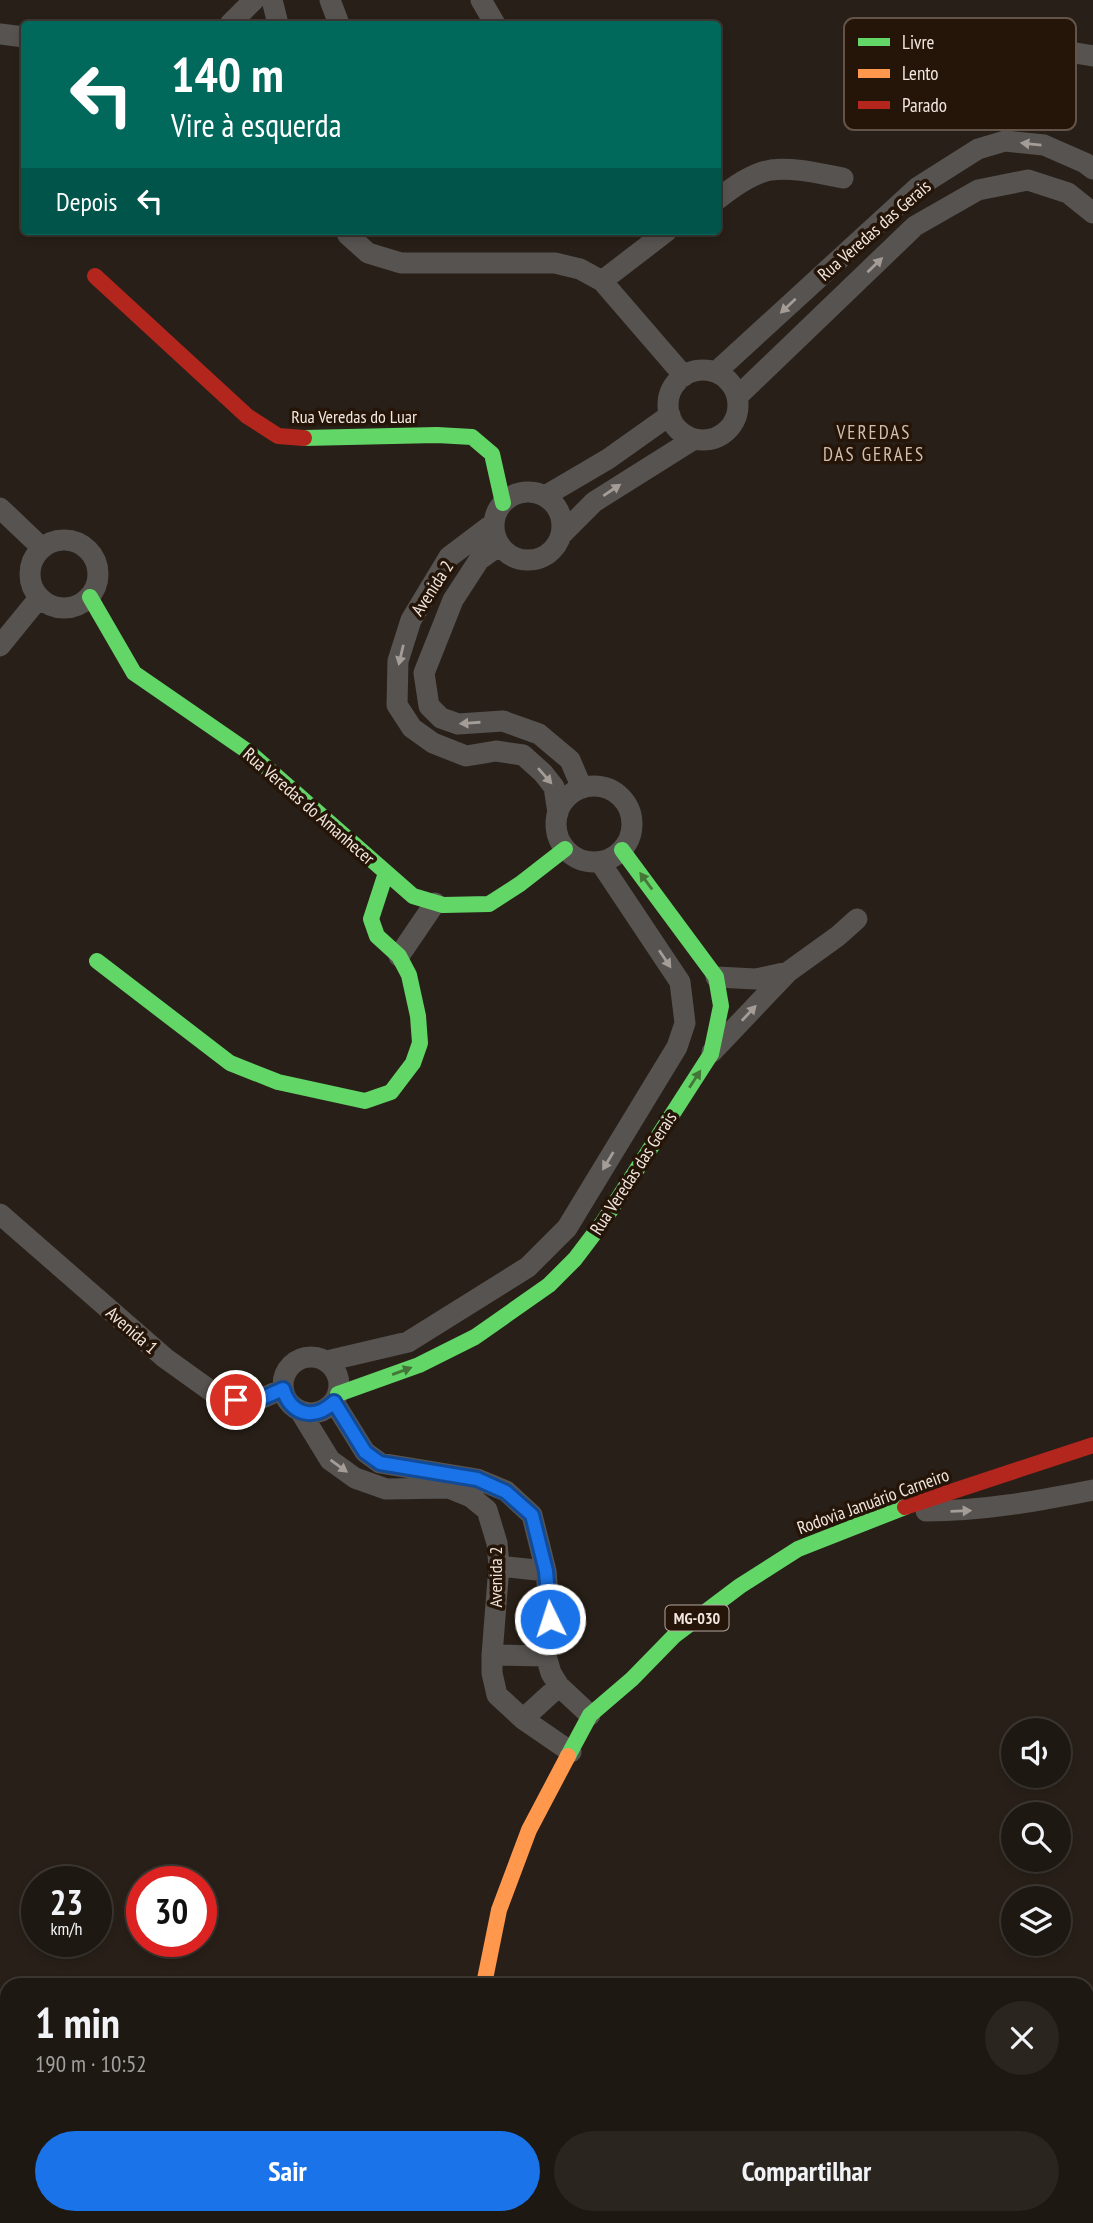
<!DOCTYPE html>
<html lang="pt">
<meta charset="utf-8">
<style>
body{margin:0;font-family:"PT Sans Narrow",sans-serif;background:#2b2520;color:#f1f3f6;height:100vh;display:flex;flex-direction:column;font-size:26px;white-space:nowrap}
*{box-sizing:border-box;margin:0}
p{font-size:23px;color:#a1a09f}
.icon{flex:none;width:38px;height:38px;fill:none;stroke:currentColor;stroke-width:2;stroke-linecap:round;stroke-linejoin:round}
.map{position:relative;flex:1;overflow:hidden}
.panel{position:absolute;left:0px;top:1978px;width:1094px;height:247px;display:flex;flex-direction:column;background:#1e1812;border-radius:21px 21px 0 0;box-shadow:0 4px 10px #0003,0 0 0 2px #3c3732}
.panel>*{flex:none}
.hud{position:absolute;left:21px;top:21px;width:700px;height:214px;border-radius:7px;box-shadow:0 4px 10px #0003,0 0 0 2px #3c3732;background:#00695c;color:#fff;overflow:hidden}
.controls{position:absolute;left:1001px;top:1718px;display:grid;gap:14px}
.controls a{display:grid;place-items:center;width:70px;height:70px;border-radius:50%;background:#1e1812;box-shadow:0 4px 10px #0003,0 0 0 2px #3c3732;font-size:35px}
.speed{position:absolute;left:21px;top:1866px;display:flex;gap:14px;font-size:35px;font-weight:700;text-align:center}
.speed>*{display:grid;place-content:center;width:91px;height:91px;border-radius:50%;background:#1e1812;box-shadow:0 4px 10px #0003,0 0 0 2px #3c3732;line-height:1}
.speed small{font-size:18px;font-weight:400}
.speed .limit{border:10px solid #d22;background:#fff;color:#111}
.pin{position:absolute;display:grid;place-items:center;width:60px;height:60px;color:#fff;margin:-30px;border:4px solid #fff;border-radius:50%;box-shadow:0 2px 7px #0007}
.me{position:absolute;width:77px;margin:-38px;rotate:356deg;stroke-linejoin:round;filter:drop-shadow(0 0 5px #0008)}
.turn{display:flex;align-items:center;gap:24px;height:147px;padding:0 35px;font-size:32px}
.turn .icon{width:91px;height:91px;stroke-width:2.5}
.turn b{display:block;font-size:49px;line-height:60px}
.then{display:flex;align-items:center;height:66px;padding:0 35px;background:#0003;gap:14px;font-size:26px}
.round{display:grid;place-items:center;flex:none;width:74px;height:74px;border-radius:37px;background:#2b2520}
.headline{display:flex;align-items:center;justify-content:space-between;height:119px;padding:0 35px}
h1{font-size:42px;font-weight:700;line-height:52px}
.action{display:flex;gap:14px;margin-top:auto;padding:14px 35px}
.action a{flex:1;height:80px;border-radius:42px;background:#1a73e8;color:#fff;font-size:28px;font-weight:700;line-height:80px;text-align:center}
.action a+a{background:#2b2520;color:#f1f3f6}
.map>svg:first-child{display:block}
</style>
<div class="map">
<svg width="1093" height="2223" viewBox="0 0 1093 2223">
<rect width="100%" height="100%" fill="#282018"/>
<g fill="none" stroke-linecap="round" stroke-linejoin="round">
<path stroke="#575350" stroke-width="21" d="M272,0l6,24
M330,0l9,24
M481,0l14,24
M230,24l24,-24
M0,34l24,3
M986,50c36,-2 72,-1 107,6
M718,199c15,-12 34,-26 53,-29 24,-3 50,4 72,8
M346,231l2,4 20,18 33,10h154l25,6 22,12 82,95
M602,281l65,-50
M668 405a35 35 0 1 1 70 0a35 35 0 1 1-70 0Z
M716,372l202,-185 60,-38 27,-8 39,4 41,18 8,6
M737,397l178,-171 63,-36 50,-10 40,13 25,20
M494 526a34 34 0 1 1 68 0a34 34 0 1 1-68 0Z
M545,496l63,-37 62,-44
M0,508l42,40
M494,523l-45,34 -38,63 -13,41 -1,44 15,23 21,15 33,13 30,-5 27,4 20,18 11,14 4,26
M561,535l33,-33 100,-63
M30 574a34 34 0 1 1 68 0a34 34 0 1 1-68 0Z
M500,545l-21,15 -26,40 -29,73 5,33 12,12 17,6 45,-3 36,13 31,26 12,28
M0,646l39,-48
M556 824a38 38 0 1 1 76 0a38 38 0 1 1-76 0Z
M399,956l36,-53
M716,977l40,2 32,-7
M712,1052l76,-80 50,-36 19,-17
M0,1214l165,144 46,33 25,9h22l25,-11
M283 1385a28 28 0 1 1 56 0a28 28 0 1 1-56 0Z
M327,1361l81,-19 120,-75 39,-39 110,-181 8,-24 -5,-41 -80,-120
M334,1402l31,50 15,11 97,16 29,12 26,24 14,56 4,48 -4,37 5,17 8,13 31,29
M300,1411l30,49 25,18 31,11 63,-1 22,9 16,13 10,33 2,23 -7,89v18l5,22 26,24 48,33
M926,1511c57,0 112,-10 167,-21
M499,1566l47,5
M492,1655l54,1
M523,1719l36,-33
M0,2127l7,36
M12,2217v6"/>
<path stroke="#63d668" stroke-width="16" d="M304,438l133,-3 35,2 20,17 11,49
M90,597l44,76 116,80 163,143 30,9 46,-1 31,-20 45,-35
M97,961l133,102 48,19 87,19 26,-9 22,-29 7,-20 -2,-27 -9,-41 -10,-19 -22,-20 -6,-17 15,-46
M338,1394l81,-29 56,-28 74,-52 26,-26 28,-37 108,-168 10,-48 -5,-29 -94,-127
M568,1756l22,-41 42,-36 43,-44 65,-49 58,-37 107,-42
M496,2217l1,6"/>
<path stroke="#ff974d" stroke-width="16" d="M484,1984l15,-74 30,-80 39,-74"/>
<path stroke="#b3261e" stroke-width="16" d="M95,276l152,140 31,20 26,2
M905,1507l188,-62"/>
</g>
<defs><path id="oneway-solid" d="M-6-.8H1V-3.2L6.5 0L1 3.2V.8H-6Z" transform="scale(1.75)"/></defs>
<g fill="#a49c97">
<use href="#oneway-solid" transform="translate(1031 144) rotate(-174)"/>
<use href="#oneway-solid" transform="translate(875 265) rotate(-44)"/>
<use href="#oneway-solid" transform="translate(788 306) rotate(137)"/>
<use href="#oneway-solid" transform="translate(612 490) rotate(-34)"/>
<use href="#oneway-solid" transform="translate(401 655) rotate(103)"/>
<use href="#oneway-solid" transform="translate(470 723) rotate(176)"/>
<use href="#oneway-solid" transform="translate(545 776) rotate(49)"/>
<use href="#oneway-solid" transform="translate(665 959) rotate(56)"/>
<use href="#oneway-solid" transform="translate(749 1013) rotate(-47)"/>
<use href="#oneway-solid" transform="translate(608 1161) rotate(121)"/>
<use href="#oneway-solid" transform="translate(339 1466) rotate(36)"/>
<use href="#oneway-solid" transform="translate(961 1511) rotate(-2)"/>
</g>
<g fill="#447638">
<use href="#oneway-solid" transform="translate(646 881) rotate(-126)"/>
<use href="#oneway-solid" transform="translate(695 1079) rotate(-57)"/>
<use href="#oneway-solid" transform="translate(402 1371) rotate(-20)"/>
</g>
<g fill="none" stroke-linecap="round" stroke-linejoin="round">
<g stroke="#114b97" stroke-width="18">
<path id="route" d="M236,1400h22l25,-11c8,26 31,32 51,13l31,50 15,11 97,16 29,13 26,23 14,56 4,48"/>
</g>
<use href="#route" stroke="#1a73e8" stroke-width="12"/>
</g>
<g text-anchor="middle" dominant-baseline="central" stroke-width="7" stroke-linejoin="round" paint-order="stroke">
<rect fill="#251508" stroke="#b4a79e" stroke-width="2" x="665.5" y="1605.5" width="63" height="25" rx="5"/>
<g font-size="16" font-weight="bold" fill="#f2e6de">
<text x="697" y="1618">MG-030</text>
</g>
<g font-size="18" fill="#f2e6de" stroke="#251508">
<text transform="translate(874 230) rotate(-41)">Rua Veredas das Gerais</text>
<text x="354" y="416">Rua Veredas do Luar</text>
<text transform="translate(432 588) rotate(-57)">Avenida 2</text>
<text transform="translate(309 806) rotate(41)">Rua Veredas do Amanhecer</text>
<text transform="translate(633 1173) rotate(-57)">Rua Veredas das Gerais</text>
<text transform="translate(132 1330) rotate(41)">Avenida 1</text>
<text transform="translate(873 1501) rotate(-20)">Rodovia Januário Carneiro</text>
<text transform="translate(495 1577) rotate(-90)">Avenida 2</text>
</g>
<g font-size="19" letter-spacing="2" fill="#d4bfae" stroke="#251508">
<text x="874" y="432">VEREDAS<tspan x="874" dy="22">DAS GERAES</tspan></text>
</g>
</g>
<rect x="844" y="18" width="232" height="112" rx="10" fill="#251508" stroke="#625448" stroke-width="2"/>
<rect x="858" y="38" width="32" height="8" fill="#63d668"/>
<rect x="858" y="69" width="32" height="9" fill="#ff974d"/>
<rect x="858" y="101" width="32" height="8" fill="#b3261e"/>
<g font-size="19" fill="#f2e6de">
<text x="902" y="49">Livre</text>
<text x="902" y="80">Lento</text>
<text x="902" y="112">Parado</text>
</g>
</svg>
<div class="controls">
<a><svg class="icon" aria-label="sound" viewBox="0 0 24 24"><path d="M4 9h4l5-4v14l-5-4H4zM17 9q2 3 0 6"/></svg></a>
<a><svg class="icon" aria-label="search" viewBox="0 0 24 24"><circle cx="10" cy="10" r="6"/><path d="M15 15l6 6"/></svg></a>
<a><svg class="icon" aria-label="layers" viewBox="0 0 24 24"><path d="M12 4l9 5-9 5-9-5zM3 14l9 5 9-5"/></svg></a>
</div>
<div class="speed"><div>23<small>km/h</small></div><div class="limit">30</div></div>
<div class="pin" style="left:236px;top:1400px;background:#d93025"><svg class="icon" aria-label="arrive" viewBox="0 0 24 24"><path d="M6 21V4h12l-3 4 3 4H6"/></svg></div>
<svg class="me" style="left:550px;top:1619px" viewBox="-20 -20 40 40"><circle r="17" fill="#1a73e8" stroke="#fff" stroke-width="3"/><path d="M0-11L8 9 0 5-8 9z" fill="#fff"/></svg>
<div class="hud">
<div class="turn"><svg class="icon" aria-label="left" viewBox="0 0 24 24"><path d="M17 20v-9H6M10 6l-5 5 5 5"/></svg><div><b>140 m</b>Vire à esquerda</div></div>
<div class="then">Depois<svg class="icon" aria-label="left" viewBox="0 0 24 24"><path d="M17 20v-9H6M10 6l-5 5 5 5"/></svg></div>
</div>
<section class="panel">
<div class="headline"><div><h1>1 min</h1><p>190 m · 10:52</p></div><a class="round"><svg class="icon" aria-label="close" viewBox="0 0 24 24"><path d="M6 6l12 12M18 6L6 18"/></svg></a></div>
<div class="action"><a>Sair</a><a>Compartilhar</a></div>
</section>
</div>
